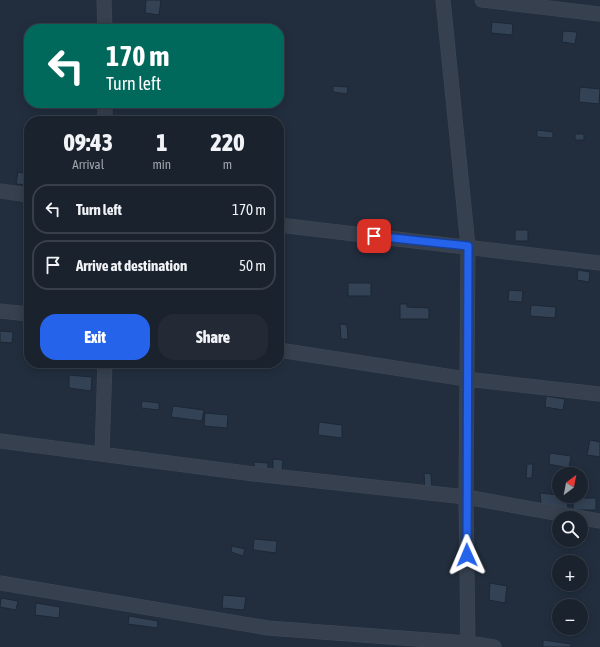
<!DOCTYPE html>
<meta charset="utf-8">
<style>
body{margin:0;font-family:"Asap Condensed",sans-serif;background:#232a36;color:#f1f3f6;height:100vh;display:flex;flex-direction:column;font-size:15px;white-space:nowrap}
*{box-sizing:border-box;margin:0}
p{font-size:13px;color:#9fa4aa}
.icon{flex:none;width:22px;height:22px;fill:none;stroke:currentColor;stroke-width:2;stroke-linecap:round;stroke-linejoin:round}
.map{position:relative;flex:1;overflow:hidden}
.drawer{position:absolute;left:24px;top:116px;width:260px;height:252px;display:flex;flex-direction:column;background:#1a222e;border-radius:16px;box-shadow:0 2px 10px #0003,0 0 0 1px #383f4a}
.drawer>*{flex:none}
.banner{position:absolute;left:24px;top:24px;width:260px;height:84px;border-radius:16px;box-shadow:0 2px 10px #0003,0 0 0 1px #383f4a;background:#00695c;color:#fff;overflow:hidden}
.needle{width:26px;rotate:32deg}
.controls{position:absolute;left:552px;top:467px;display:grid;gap:8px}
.controls a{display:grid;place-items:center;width:36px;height:36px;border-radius:50%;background:#1a222e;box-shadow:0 2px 10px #0003,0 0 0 1px #383f4a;font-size:20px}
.pin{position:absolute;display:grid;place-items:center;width:34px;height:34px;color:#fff;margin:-17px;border-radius:8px;box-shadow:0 2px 6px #0006}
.me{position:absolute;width:44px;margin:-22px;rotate:359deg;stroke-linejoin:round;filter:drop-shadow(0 0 3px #0008)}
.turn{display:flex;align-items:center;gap:14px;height:84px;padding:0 16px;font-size:18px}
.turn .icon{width:52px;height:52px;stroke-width:2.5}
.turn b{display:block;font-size:28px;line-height:34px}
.eta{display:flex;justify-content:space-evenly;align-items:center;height:68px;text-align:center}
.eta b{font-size:24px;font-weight:800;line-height:28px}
.button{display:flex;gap:8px;margin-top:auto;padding:8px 16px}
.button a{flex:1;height:46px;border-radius:16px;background:#2563eb;color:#fff;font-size:16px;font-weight:800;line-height:46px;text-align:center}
.button a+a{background:#232a36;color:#f1f3f6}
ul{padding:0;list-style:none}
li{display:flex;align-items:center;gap:12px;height:50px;margin:0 8px 6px;padding:0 8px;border:2px solid #383f4a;border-radius:16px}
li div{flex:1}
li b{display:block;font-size:15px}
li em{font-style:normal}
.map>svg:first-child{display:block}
</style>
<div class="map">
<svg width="600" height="647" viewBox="0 0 600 647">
<rect width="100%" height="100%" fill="#222e3e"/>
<path fill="#334255" stroke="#1d2735" d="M146,0h15l-2,15 -14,-2z
M492,22l21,2 -1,11 -21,-2z
M205,25l32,3v1h-33z
M563,31l14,1 -2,12 -13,-2z
M333,86l15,1 -1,7 -14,-2z
M580,87l20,2 -1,15 -20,-2z
M537,130l16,2v6l-16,-1z
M575,134h9v6h-9z
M18,172l11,2v11l-13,-1z
M515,230h13v11h-13z
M578,270l12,2 -1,10 -12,-2z
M348,283h23v13h-23z
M509,290l14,1 -1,11 -14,-1z
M400,304h7v3l22,1v11h-29z
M531,305l25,2 -1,11 -25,-2z
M340,324l7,1 1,14h-7z
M0,331l13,1 -1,11 -12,-1z
M69,375l23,2 -1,14 -22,-3z
M546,396l19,3 -2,11 -18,-3z
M142,401l17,2v7l-18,-2z
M173,406l31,4 -2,11 -31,-4z
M205,413l23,2 -1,13 -23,-2z
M319,422l23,3v13l-24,-3z
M590,440l10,2v15l-13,-2z
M550,453l21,3 -2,12 -20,-4z
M273,459l10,1 -1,11 -9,-1z
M254,462l14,1v7l-14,-1z
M527,464h6l-1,14h-6z
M424,473l7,1 1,17 -7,-1z
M540,493l27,3 1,13 -27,-4z
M573,498h23v12h-23z
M254,539l23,2 -1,12 -23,-3z
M232,546l13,3 -2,7 -12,-4z
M490,583l17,3 -2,17 -16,-3z
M223,595l23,2 -2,13 -22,-2z
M1,598l17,3 -2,9 -16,-3z
M36,603l24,4 -1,11 -24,-3z
M129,616l29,5 -1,7 -29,-4z
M543,640l28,4v3h-28z"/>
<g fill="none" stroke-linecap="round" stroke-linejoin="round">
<g stroke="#3f4957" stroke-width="15">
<path id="minor" d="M104,0l1,29
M443,0l25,246 -2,251 2,150
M482,0l118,14
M105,121v-18
M0,191l29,4
M279,225l321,38
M0,311l29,3
M279,350l187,29 134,15
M0,441l254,33 212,23 134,24
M102,454l3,-91
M0,583l268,45 200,15 26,4"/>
</g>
<use href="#minor" stroke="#36404e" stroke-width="14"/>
</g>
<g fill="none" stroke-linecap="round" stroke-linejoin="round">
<g stroke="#184099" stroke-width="10">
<path id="route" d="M374,236l94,10 -1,309"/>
</g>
<use href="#route" stroke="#2563eb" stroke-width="7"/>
</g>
</svg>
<div class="controls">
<a><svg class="needle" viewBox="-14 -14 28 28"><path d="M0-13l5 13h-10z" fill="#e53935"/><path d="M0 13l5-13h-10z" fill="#9fa4aa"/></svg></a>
<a><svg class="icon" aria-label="search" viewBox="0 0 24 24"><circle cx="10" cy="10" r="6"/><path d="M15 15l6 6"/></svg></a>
<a>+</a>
<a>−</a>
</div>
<div class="pin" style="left:374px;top:236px;background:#d93025"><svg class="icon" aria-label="arrive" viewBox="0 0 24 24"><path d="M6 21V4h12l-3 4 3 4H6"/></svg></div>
<svg class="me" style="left:467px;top:555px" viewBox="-20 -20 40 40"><path d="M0-17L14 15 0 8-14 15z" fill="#2563eb" stroke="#fff" stroke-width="4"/></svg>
<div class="banner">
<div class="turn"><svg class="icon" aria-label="left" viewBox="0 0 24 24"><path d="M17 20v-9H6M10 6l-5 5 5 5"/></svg><div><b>170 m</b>Turn left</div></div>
</div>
<section class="drawer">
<div class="eta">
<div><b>09:43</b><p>Arrival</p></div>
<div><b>1</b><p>min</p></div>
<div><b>220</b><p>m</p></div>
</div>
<ul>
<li><svg class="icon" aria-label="left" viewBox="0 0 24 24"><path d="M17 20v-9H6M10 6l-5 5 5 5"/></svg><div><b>Turn left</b></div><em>170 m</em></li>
<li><svg class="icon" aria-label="arrive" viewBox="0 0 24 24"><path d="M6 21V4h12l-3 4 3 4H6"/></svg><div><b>Arrive at destination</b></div><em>50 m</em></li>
</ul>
<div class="button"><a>Exit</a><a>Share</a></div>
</section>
</div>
